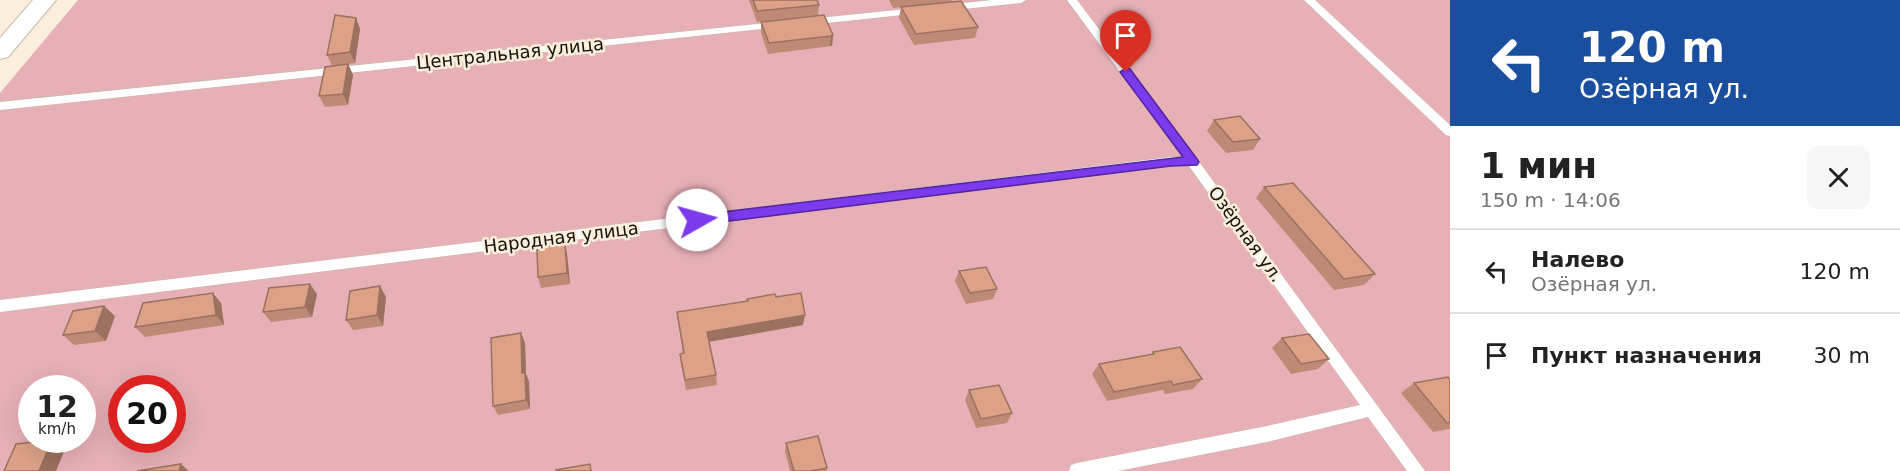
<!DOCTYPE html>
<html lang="ru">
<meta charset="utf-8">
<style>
body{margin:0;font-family:"DejaVu Sans",sans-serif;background:#f6f6f6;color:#222;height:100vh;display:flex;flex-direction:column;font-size:22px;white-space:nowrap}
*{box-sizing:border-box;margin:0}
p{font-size:20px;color:#767676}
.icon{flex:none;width:33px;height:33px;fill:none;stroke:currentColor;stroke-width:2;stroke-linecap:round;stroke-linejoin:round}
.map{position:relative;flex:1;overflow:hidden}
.side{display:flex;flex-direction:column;background:#fff;width:450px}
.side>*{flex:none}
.top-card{background:#1a4fa0;color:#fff;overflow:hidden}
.speed{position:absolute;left:18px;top:375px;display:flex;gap:12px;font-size:30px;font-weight:700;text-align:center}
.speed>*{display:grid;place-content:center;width:78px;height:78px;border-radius:50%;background:#fff;box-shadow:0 6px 24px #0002;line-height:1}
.speed small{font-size:15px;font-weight:400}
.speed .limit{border:9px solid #d22;background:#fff;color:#111}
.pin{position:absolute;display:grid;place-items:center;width:51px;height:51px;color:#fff;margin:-62px -26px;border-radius:50% 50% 50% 0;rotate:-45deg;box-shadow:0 0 6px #0007}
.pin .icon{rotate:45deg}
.me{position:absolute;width:66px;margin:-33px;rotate:83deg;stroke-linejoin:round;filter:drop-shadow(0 0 4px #0008)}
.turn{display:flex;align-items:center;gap:21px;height:126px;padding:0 30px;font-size:27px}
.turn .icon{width:78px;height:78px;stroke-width:2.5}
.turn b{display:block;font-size:42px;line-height:51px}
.round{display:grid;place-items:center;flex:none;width:63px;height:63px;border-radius:12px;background:#f6f6f6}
.overview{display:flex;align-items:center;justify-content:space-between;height:102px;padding:0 30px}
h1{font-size:36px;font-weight:600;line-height:45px}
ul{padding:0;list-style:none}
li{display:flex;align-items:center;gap:18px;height:84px;padding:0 30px;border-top:2px solid #e0e0e0}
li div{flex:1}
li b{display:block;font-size:22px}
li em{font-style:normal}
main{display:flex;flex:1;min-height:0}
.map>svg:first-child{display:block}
</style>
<main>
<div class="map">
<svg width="1450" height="471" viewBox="0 0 1450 471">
<rect width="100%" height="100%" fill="#fbeedc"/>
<path fill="#e7b0b7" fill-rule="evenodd" d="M78,0h1372v471h-1450v-378zM32,388h50v52h-50zM122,388h50v52h-50z"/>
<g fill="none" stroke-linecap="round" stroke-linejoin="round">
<g stroke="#c5b9a7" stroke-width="1">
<path id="lane" d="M992,0h34l-5,3 -76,8 -5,-3 5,-3z
M1067,0h10l120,159 228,312h-18l-39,-54 -101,25 -149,29h-49l2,-6 6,-2 190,-37 93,-21 -171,-239 -18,-1 -1171,147v-12l1171,-143h12z
M1304,0h11l135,125v11l-4,-1z
M917,8l4,1v4l-113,12 -5,-3 5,-3z
M777,22l4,1v4l-781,83v-8z"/>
</g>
<g stroke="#c5b9a7" stroke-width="2">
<path id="street" d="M33,0h23l-48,57 -8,2v-21z"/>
</g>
<use href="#lane" fill="#fff" fill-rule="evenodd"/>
<use href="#street" fill="#fff" fill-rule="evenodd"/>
</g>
<path fill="#be8a75" d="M749,0h68l2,5 -1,11 -61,6z
M889,0h63l-1,2 -58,6z
M901,7l77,20 -3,11 -61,7 -15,-27z
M356,18l4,11 -5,34 -23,3 -5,-11z
M761,22l72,13 -1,11 -64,8 -7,-21z
M348,64l5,11 -5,30 -23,2 -6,-11z
M1214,120l46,19 -7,11 -27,3 -19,-22z
M1264,187l111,87 -11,11 -30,5 -78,-92z
M567,254l3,30 -29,4 -3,-11z
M959,271l38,18 -4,10 -27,5 -11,-23z
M380,286l6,11 -3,29 -30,4 -7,-10z
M317,294l-5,23 -41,5 -8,-10z
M776,297l27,28 -94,17 7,33 1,10 -31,5 -5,-26 -1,-10 3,-1 -6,-41 70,-11v-2z
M221,303l3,22 -79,12 -10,-10z
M115,316l-9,25 -32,4 -11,-10z
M521,333l4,10 1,31 3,8 1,27 -32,6 -5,-9z
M1282,338l47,21 -11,10 -27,5 -19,-26z
M1153,352l49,27 -9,10 -28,5 -2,-4 -56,11 -15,-27 7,-10 52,-10z
M1450,380v49l-17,3 -32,-39 13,-10z
M969,390l43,23 -5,10 -31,5 -11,-28z
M786,443l41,25v3h-37l-5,-19z"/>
<path fill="#9b715f" d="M356,18l4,11 -5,34 -5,-11z
M833,35l-1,11h-2l1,-10z
M348,64l5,11 -5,30 -5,-11z
M565,244l2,10 3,30 -3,-11z
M310,284l7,10 -5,23 -7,-10z
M380,286l6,11 -3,29 -6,-11z
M213,293l8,10 3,22 -8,-10z
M104,306l11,10 -9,25 -11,-10z
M805,315l-2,10 -96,17v-10z
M521,333l4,10 1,31 3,8 1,27 -4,-9 -4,-27z
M52,440l13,9 -9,22h-17z
M181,464l8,7h-10z"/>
<path fill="#dda188" stroke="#9b715f" stroke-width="1.5" d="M753,0h64l2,5 -62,6z
M961,1l17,26 -62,7 -15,-27z
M335,15l21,3 -6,34 -23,3z
M824,15l9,20 -2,1 -62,7 -8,-21z
M348,64l-5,30 -24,2 6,-29z
M1240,116l20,23 -27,3 -19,-22z
M1293,183l82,91 -31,5 -80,-92z
M565,244l2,29 -29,4 -1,-29z
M986,267l11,22 -27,4 -11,-22z
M310,284l-5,23 -42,5 6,-24z
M380,286l-3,29 -31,5 4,-29z
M213,293l3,22 -81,12 8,-24z
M801,293l4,22 -98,17 9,43 -31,5 -5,-26 4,-1 -7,-41 71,-11 -1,-2 28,-5 1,3z
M104,306l-9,25 -32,4 10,-24z
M521,333l1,40h3l1,27 -33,6 -2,-68z
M1309,334l20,25 -28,5 -19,-26z
M1180,347l22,32 -29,6 -2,-4 -57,11 -15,-28 55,-10 -1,-2z
M1448,377l2,3v42l-3,1 -33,-40z
M999,385l13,28 -31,6 -12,-29z
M818,436l9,32 -16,3h-17l-8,-28z
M52,440l-13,31h-35l12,-27z
M181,464l-2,7h-42z
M590,464l1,7h-35v-1z"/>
<path fill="#7c3aed" stroke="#51269a" stroke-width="1.5" d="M1126,68l4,1 67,90 2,3 -2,3 -26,1 -474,59 -7,-5 7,-5 486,-58 -63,-85z"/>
<g text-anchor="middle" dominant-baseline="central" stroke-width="5" stroke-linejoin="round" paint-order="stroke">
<g font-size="18" fill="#17130d" stroke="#fbeedc">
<text transform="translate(510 53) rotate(-6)">Центральная улица</text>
<text transform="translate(1246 234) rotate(54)">Озёрная ул.</text>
<text transform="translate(561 237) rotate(-7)">Народная улица</text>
</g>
</g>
</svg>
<div class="speed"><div>12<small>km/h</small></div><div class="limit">20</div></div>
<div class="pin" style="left:1126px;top:72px;background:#d93025"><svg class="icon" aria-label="arrive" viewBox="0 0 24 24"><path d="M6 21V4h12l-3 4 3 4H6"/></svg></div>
<svg class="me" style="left:697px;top:220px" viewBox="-20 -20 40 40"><circle r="19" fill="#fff"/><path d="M0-13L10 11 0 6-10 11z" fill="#7c3aed"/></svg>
</div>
<section class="side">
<div class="top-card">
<div class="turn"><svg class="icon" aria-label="left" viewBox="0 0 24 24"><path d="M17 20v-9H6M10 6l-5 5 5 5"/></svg><div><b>120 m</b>Озёрная ул.</div></div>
</div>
<div class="overview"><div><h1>1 мин</h1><p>150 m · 14:06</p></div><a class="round"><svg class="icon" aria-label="close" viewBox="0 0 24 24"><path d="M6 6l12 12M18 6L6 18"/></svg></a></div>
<ul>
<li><svg class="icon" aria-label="left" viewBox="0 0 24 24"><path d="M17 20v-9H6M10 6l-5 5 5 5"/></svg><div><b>Налево</b><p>Озёрная ул.</p></div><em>120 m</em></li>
<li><svg class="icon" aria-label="arrive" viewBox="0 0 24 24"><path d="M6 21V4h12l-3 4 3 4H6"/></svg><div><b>Пункт назначения</b></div><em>30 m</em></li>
</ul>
</section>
</main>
